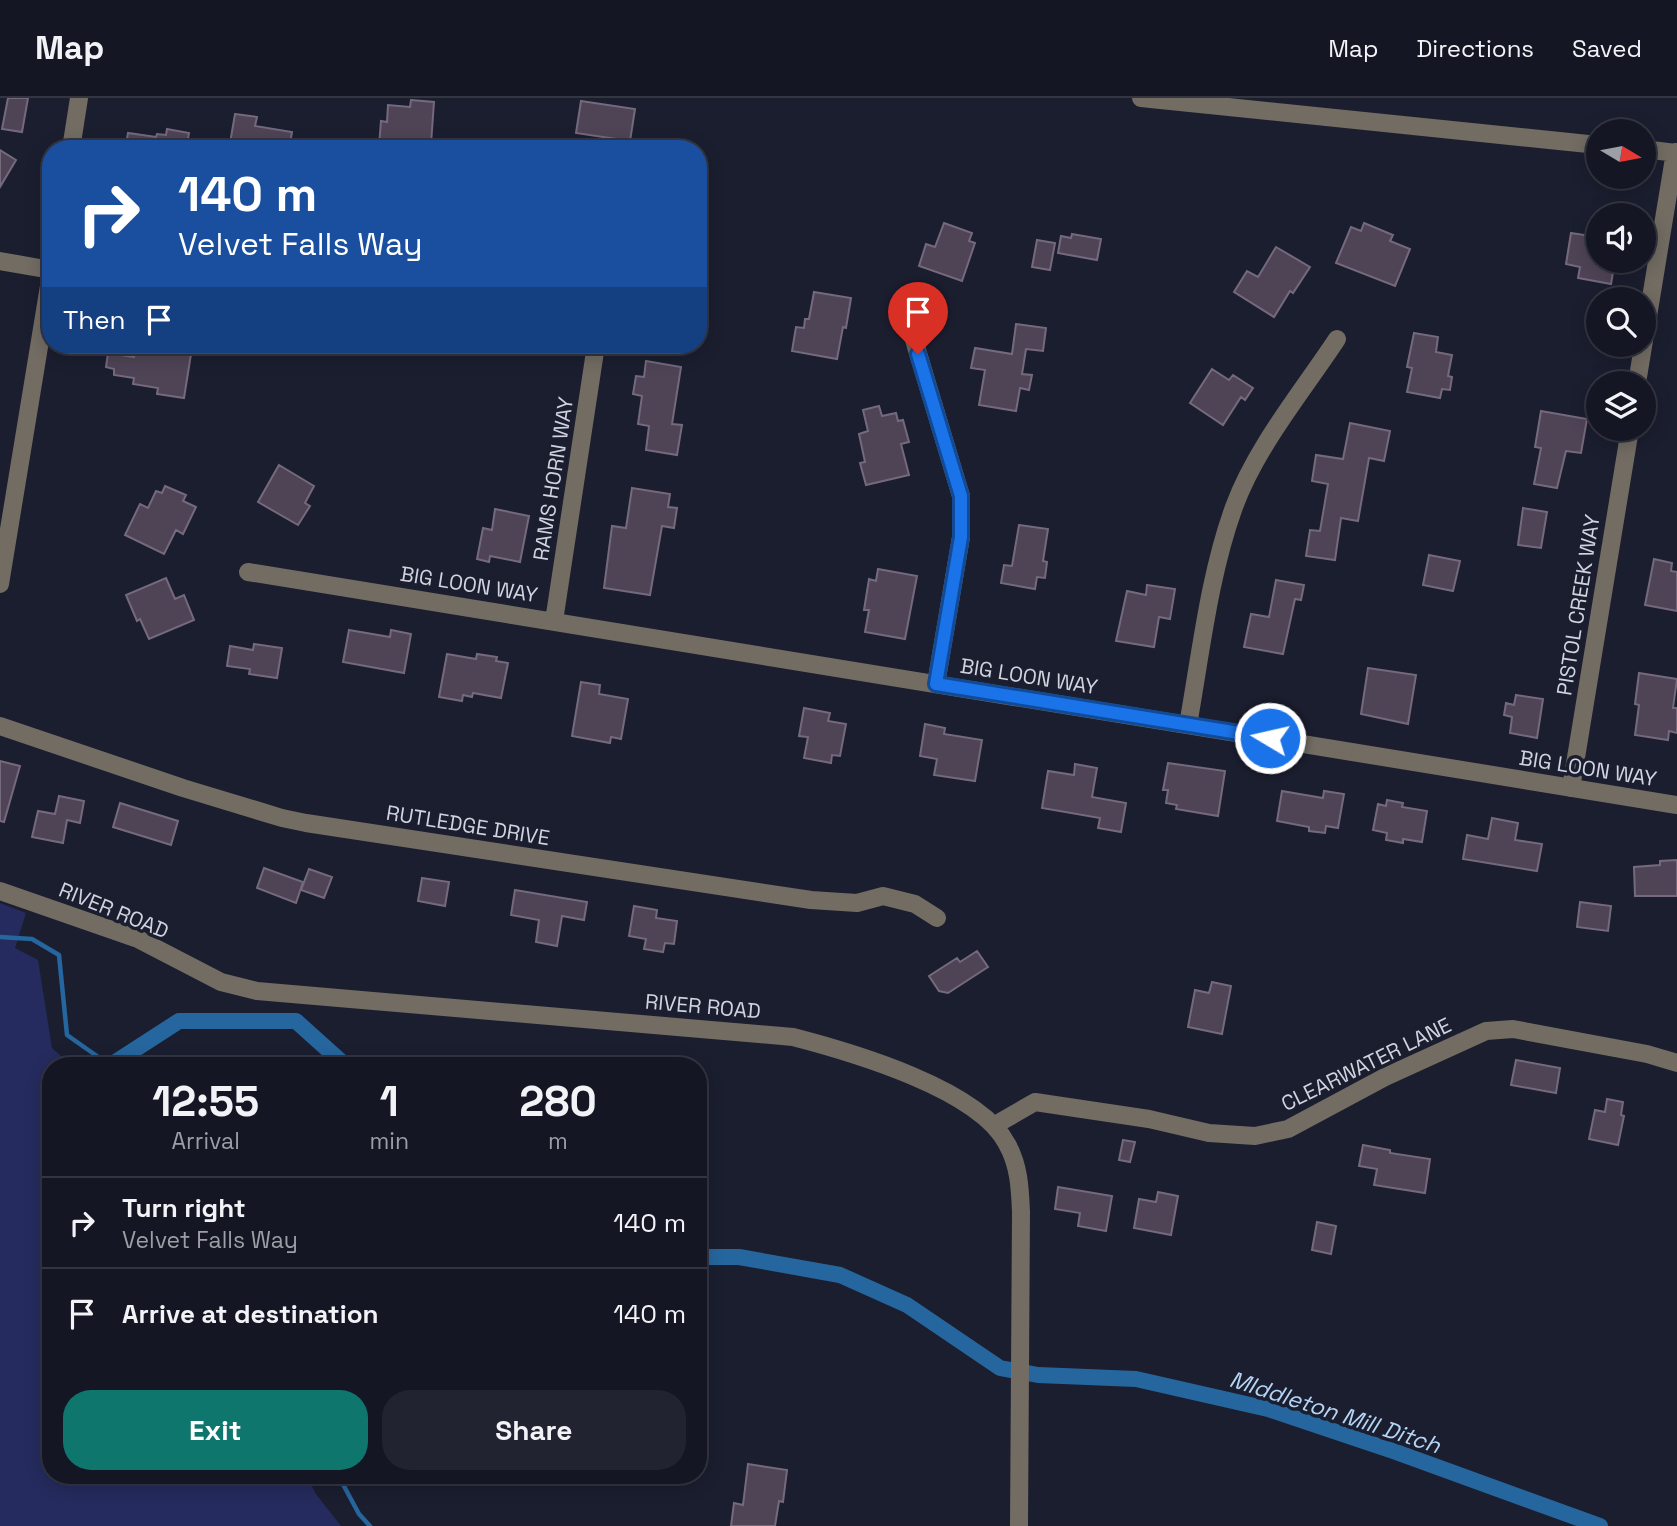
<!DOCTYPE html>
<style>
body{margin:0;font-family:"Space Grotesk",sans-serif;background:#212330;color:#f1f3f6;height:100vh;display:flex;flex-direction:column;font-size:26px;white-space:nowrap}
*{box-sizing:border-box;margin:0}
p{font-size:23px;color:#9d9fa6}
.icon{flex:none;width:38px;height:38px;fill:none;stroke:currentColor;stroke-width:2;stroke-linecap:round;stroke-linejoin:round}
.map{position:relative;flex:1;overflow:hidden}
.side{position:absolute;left:42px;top:959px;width:665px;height:427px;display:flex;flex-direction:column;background:#141623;border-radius:28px;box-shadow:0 4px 18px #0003,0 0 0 2px #333541}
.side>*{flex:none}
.hud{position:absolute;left:42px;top:42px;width:665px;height:214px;border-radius:28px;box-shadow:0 4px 18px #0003,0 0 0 2px #333541;background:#1a4fa0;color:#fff;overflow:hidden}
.needle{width:46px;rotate:100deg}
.buttons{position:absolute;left:1586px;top:21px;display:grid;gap:14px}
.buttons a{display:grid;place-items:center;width:70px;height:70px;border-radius:50%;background:#141623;box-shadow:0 4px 18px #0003,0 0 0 2px #333541;font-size:35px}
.pin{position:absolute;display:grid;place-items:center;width:60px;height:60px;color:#fff;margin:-72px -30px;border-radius:50% 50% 50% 0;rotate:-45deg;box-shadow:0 0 7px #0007}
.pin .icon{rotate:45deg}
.me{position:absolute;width:77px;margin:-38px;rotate:279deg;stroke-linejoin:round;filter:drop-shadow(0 0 5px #0008)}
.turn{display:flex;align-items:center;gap:24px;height:147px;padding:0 21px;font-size:32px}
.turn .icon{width:91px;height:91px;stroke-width:2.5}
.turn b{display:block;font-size:49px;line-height:60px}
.then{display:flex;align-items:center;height:66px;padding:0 21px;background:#0003;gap:14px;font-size:26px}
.eta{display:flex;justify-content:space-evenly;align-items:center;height:119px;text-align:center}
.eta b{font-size:42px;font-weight:700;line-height:49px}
.primary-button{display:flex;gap:14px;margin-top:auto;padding:14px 21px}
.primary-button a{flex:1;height:80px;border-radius:28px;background:#0f766e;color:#fff;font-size:28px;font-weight:700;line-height:80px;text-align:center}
.primary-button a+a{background:#212330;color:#f1f3f6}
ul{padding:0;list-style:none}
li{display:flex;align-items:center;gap:21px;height:91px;padding:0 21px;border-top:2px solid #333541}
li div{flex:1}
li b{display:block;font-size:26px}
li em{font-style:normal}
header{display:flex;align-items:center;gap:42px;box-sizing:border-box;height:98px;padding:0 35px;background:#141623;border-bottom:2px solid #333541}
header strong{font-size:33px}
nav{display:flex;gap:38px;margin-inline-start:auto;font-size:24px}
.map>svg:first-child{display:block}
</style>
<header>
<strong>Map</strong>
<nav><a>Map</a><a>Directions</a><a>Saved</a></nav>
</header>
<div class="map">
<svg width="1677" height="1428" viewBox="0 0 1677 1428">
<rect width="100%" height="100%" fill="#1b1e2f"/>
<path fill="#252b5e" d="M0,805l26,10 -11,35 23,12 14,88 20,18h-21v409h255l10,19 25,32h-341z"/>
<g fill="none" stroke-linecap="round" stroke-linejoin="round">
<path stroke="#26669e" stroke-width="4.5" d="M0,839l32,2 27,16 8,80 44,31
M338,1377l21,39 11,12"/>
<path stroke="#26669e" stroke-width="16" d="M111,967l68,-44h117l50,45
M698,1159h41l101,18 67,30 93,63 38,7 98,4 132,30 128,43 204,74"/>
</g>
<path fill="#4f4456" stroke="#75697d" stroke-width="2" d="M8,0h20l-6,34 -20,-3z
M411,2l23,2 -3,42 -23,-2v6l-29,-2 2,-25 6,1 1,-17 22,2z
M581,3l54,8 -5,32 -54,-8z
M235,16l22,3 -2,9 37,6 -3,17h-60z
M167,31l22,4 -3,16h-61l3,-16 28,4 1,-3 9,1z
M0,52l16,10 -16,27z
M944,125l28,10 -3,8 6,2 -13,38 -43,-15 7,-22 9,3z
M1364,125l29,12 -3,6 20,8 -15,37 -59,-23 15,-36 10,4z
M1571,135l27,4v24h17l-4,23 -33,-6 2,-11 -14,-3z
M1072,136l29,5 -4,21 -39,-7 3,-17 10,2z
M1037,142l18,3 -5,27 -18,-3z
M1276,149l34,20 -17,26 -3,-2 -16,26 -40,-25 13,-21 11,6z
M814,194l37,6 -5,30 -3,-1 -6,32 -45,-8 4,-24 8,1 1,-9h4z
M1016,226l30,4 -3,23 -17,-2 -4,25 10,1 -3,15 -9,-2 -4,23 -37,-6 6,-35 -14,-2 4,-20 37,6z
M1414,235l24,4 -2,15 16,3 -4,21 4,1 -2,13 -8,-1 -2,9 -33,-6 5,-24 -5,-1z
M136,247h21l-1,3 35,6 -7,44 -27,-4 1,-6 -25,-4 1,-6 -20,-3v-6l-8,-2 2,-14 26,4z
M646,263l35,6 -9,57 10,1 -5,30 -31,-5 3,-24 -11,-2 4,-28 -9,-2 3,-18 8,1z
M1212,271l17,11 4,-5 20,13 -8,12 -4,-3 -18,28 -33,-22z
M879,308l3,10 14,-3 2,8 5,-1 6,22 -8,2 8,31 -43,10 -6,-22 5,-1 -6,-28 9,-3 -5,-21z
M1541,313l46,8 -6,34 -15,-2 -9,37 -23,-4 7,-36 -6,-1z
M1350,325l40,8 -6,30 -15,-3 -11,63 -17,-3 -6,42 -29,-4 4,-26 10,1 8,-47 -16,-3 4,-26 27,4z
M279,367l35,21 -9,17 5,3 -12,19 -40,-23z
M165,388l21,9 -3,6 13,6 -13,27 -7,-4 -12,24 -39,-19 15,-31 8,4 8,-17 6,2z
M632,390l38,6 -2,13 9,1 -3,20 -12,-2 -12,69 -46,-7 8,-62 14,2z
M1523,410l24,4 -6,36 -23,-3z
M495,411l34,7 -9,46 -30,-6 -1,6 -12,-3 6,-31 9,2z
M1019,427l29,4 -5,32 4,1 -2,16 -8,-1 -2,12 -34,-6 3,-18 8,1z
M1429,457l31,6 -7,30 -30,-6z
M1654,461l18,4 -1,8 6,1v39l-32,-6z
M878,471l39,7 -12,63 -40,-7 4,-22h-5l5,-31 7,2z
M166,480l9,21 9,-4 10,25 -45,19 -9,-20 -3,2 -11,-26z
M1276,482l28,5 -3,15 -6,-1 -12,55 -39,-7 7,-33 18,3z
M1147,487l28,4 -5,30 -11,-2 -5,30 -38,-6 11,-50 19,4z
M349,532l41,7 1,-7 20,4 -7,39 -61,-11z
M254,546l28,4 -5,30 -28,-4 1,-5 -23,-3 3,-20 23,4z
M447,556l29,5 1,-5 20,3 -1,4 12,2 -7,35 -28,-5 -1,4 -9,-2 -1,6 -23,-4z
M1368,570l48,7 -8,49 -47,-10z
M1639,575l38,6 -4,29h4v25l-8,-2 -1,9 -33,-5 4,-30 -4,-1z
M581,584l19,3 -1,9 29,5 -7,40 -10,-2 -1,6 -38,-7z
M1516,597l27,4 -6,39 -27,-5 2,-16 -8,-2 2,-12 8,2z
M804,610l26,5 -2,8 18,3 -6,32 -8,-1 -1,8 -27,-5 4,-21 -9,-1z
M925,626l20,4 -1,6 38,6 -7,41 -41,-6 3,-16 -17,-3z
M0,663l20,5 -16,56 -4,-1z
M1168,665l57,8 -7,45 -42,-7 1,-4 -11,-2 2,-13h-5z
M1075,666l22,4 -5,29 34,6 -5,29 -23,-4 2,-10 -58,-10 6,-37 26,4z
M1282,693l41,7 1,-7 20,3 -6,34 -12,-2 -1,7 -16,-2v-4l-32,-6z
M59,698l25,5 -4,22 -13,-3 -4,23 -31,-6 6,-26 17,3z
M1387,702l16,3 -1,4 25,4 -5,31 -19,-3v4l-17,-3 1,-7 -14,-3 5,-26 8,2z
M120,705l58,18 -7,24 -58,-18z
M1492,720l26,5 -3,17 27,4 -5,27 -74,-12 4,-24 21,4z
M1677,762v36h-42l-1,-29 26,-2v-4z
M264,770l39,14 -7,21 -39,-15z
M309,771l23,8 -8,21 -23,-8z
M422,780l27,4 -4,24 -27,-5z
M515,792l72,12 -3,18 -22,-4 -5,30 -21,-4 3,-22 -28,-5z
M1580,804l31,4 -3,25 -31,-4z
M634,808l23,4 -1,8 21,3 -3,23 -9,-1 -2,9 -19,-3 2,-10 -17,-3z
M977,853l11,16 -40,26 -9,-2 -10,-15 28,-18 3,4z
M1212,884l19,4 -9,48 -34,-7 7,-37 14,3z
M1516,962l44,8 -4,25 -45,-8z
M1607,1001l16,3 -2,13 3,1 -6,29 -29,-6 6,-29 10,2z
M1123,1042l12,2 -5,20 -11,-2z
M1363,1047l27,5v3l40,6 -5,34 -51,-8 3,-16 -18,-3z
M1058,1089l54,9 -6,35 -28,-5 2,-13 -25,-4z
M1158,1094l20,4 -7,39 -37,-7 5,-29 17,3z
M1317,1124l19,4 -5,28 -19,-4z
M748,1366l39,6 -4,32 -4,-1 -4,25h-44l3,-23 9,2z"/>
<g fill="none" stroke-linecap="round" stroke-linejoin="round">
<path stroke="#726c63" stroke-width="18" d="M1141,0l457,47
M71,51l8,-51
M1643,51l34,4
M0,163l51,9
M911,232l50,166v41l-25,147
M1637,285l38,-231
M248,474l1429,233
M0,486l51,-310
M554,523l42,-276
M1188,627c13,-73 21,-149 46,-218 22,-60 68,-115 103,-168
M0,628l183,62 99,30 24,5 505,77 46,3 26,-7 32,8 22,14
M1571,690l59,-359
M0,793l138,48 83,43 36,9 536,46c58,15 186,52 214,107 12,21 13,44 14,68l-2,314
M995,1027l40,-23 114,17 60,14 46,3 33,-7 97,-52 101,-46 27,-2 134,25 30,9"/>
</g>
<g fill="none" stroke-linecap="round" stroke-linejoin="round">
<g stroke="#114b97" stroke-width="18">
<path id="route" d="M918,256l43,142v41l-25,147 334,54"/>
</g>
<use href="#route" stroke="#1a73e8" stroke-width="12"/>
</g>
<g text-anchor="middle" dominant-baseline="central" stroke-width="7" stroke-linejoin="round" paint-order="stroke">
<g font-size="21" fill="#d1d4e0" stroke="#1b1e2f">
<text transform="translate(553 381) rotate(-81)">RAMS HORN WAY</text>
<text transform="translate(469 486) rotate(9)">BIG LOON WAY</text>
<text transform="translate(1578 507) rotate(-81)">PISTOL CREEK WAY</text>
<text transform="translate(1029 578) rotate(9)">BIG LOON WAY</text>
<text transform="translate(1588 670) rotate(9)">BIG LOON WAY</text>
<text transform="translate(468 727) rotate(9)">RUTLEDGE DRIVE</text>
<text transform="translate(114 812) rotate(22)">RIVER ROAD</text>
<text transform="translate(703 908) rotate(5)">RIVER ROAD</text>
<text transform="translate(1366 966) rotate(-26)">CLEARWATER LANE</text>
</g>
<g font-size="23" font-style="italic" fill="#b5d5f5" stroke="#1b1e2f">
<text transform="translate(1335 1314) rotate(18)">MIddleton Mill Ditch</text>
</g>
</g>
</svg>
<div class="buttons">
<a><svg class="needle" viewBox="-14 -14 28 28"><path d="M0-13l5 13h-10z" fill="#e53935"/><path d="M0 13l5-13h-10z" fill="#9d9fa6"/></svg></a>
<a><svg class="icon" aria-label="sound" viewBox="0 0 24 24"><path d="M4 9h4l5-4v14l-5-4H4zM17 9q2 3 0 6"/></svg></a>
<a><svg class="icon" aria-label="search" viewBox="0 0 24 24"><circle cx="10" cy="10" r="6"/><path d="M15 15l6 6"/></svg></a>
<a><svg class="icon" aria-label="layers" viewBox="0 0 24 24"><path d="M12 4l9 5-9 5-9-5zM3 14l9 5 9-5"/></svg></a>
</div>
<div class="pin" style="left:918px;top:256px;background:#d93025"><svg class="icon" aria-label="arrive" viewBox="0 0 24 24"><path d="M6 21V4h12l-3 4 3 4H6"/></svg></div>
<svg class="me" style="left:1270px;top:640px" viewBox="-20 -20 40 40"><circle r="17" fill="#1a73e8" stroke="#fff" stroke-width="3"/><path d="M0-11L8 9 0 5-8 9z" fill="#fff"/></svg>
<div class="hud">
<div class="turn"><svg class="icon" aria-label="right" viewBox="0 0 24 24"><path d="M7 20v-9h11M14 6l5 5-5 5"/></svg><div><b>140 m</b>Velvet Falls Way</div></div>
<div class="then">Then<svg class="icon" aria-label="arrive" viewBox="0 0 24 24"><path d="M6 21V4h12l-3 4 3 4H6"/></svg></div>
</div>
<section class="side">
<div class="eta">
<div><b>12:55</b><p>Arrival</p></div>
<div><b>1</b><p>min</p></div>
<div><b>280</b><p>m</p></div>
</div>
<ul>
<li><svg class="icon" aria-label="right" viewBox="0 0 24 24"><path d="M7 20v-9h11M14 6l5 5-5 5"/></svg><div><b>Turn right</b><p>Velvet Falls Way</p></div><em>140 m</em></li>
<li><svg class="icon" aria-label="arrive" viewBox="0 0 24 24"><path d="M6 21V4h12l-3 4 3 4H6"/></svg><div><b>Arrive at destination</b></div><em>140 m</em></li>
</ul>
<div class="primary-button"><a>Exit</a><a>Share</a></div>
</section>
</div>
